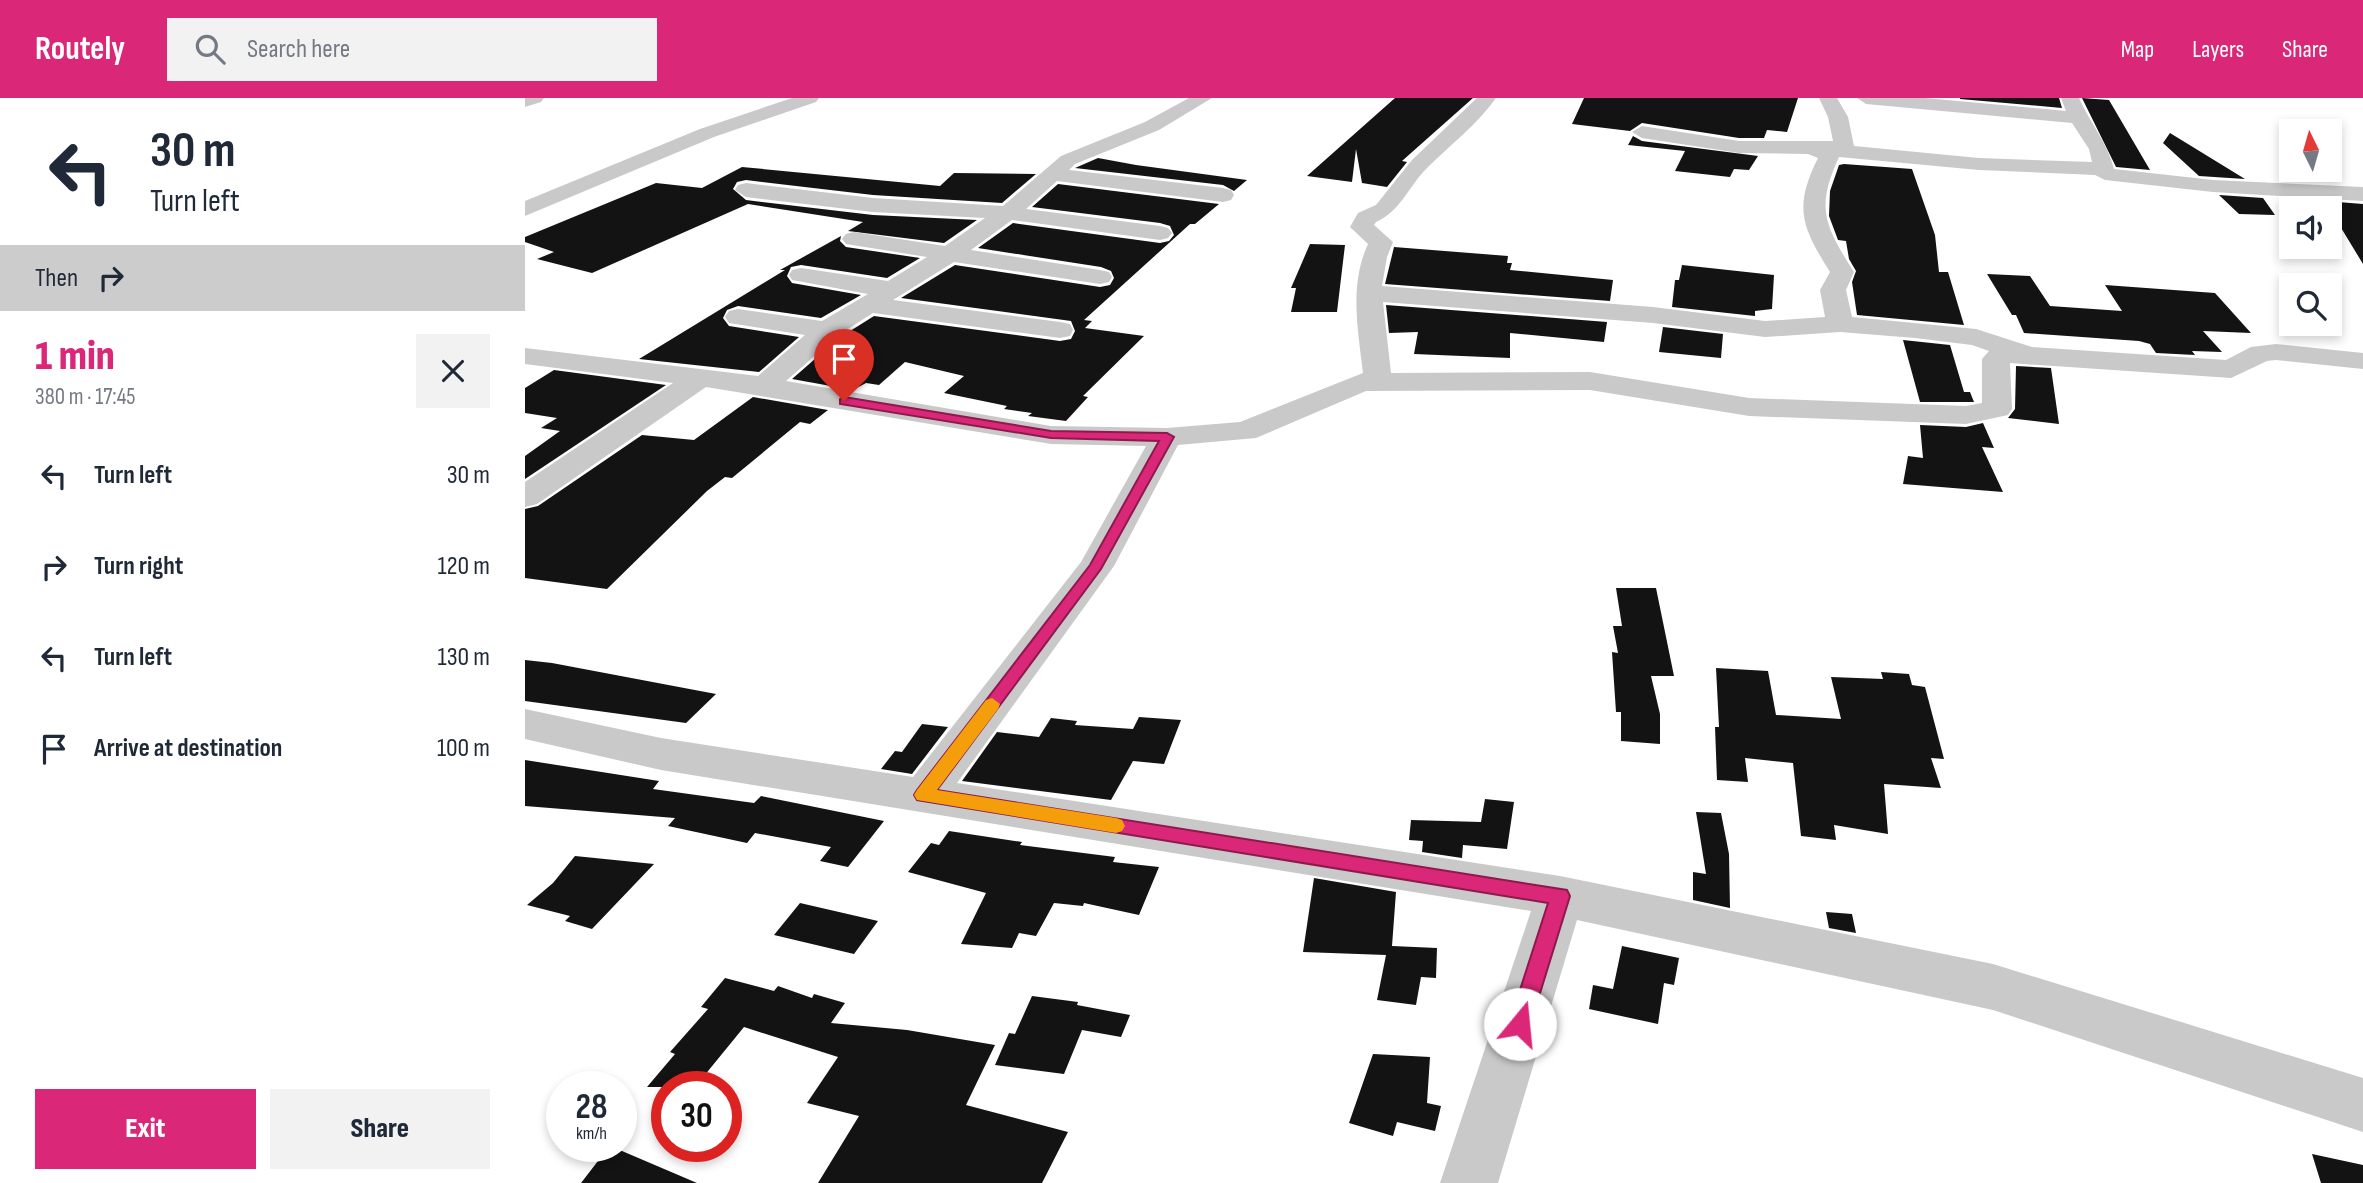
<!DOCTYPE html>
<meta charset="utf-8">
<style>
body{margin:0;font-family:"Sofia Sans Condensed",sans-serif;background:#f2f2f3;color:#1f2937;height:100vh;display:flex;flex-direction:column;font-size:26px;white-space:nowrap}
*{box-sizing:border-box;margin:0}
p{font-size:23px;color:#747a83}
.icon{flex:none;width:38px;height:38px;fill:none;stroke:currentColor;stroke-width:2;stroke-linecap:round;stroke-linejoin:round}
.map{position:relative;flex:1;overflow:hidden}
.details{display:flex;flex-direction:column;background:#fff;width:525px}
.details>*{flex:none}
.guide{background:#fff;color:#1f2937;overflow:hidden}
.needle{width:46px;rotate:355deg}
.tools{position:absolute;left:1754px;top:21px;display:grid;gap:14px}
.tools a{display:grid;place-items:center;width:63px;height:63px;border-radius:0px;background:#fff;box-shadow:0 4px 10px #0003;font-size:35px}
.speed{position:absolute;left:21px;top:973px;display:flex;gap:14px;font-size:35px;font-weight:700;text-align:center}
.speed>*{display:grid;place-content:center;width:91px;height:91px;border-radius:50%;background:#fff;box-shadow:0 4px 10px #0003;line-height:1}
.speed small{font-size:18px;font-weight:400}
.speed .limit{border:10px solid #d22;background:#fff;color:#111}
.pin{position:absolute;display:grid;place-items:center;width:60px;height:60px;color:#fff;margin:-72px -30px;border-radius:50% 50% 50% 0;rotate:-45deg;box-shadow:0 0 7px #0007}
.pin .icon{rotate:45deg}
.me{position:absolute;width:77px;margin:-38px;rotate:17deg;stroke-linejoin:round;filter:drop-shadow(0 0 5px #0008)}
.turn{display:flex;align-items:center;gap:24px;height:147px;padding:0 35px;font-size:32px}
.turn .icon{width:91px;height:91px;stroke-width:2.5}
.turn b{display:block;font-size:49px;line-height:60px}
.then{display:flex;align-items:center;height:66px;padding:0 35px;background:#0003;gap:14px;font-size:26px}
.round{display:grid;place-items:center;flex:none;width:74px;height:74px;border-radius:0px;background:#f2f2f3}
.head{display:flex;align-items:center;justify-content:space-between;height:119px;padding:0 35px}
h1{font-size:42px;font-weight:800;line-height:52px;color:#db2777}
.button{display:flex;gap:14px;margin-top:auto;padding:14px 35px}
.button a{flex:1;height:80px;border-radius:0px;background:#db2777;color:#fff;font-size:28px;font-weight:800;line-height:80px;text-align:center}
.button a+a{background:#f2f2f3;color:#1f2937}
ul{padding:0;list-style:none}
li{display:flex;align-items:center;gap:21px;height:91px;padding:0 35px}
li div{flex:1}
li b{display:block;font-size:26px}
li em{font-style:normal}
header{display:flex;align-items:center;gap:42px;box-sizing:border-box;height:98px;padding:0 35px;background:#db2777;color:#fff}
header strong{font-size:33px}
nav{display:flex;gap:38px;margin-inline-start:auto;font-size:24px}
.search{width:490px;height:63px;background:#f2f2f3;display:flex;align-items:center;gap:18px;box-sizing:border-box;padding:0 24px;border-radius:0px;color:#747a83;font-size:26px}
main{display:flex;flex:1;min-height:0}
.map>svg:first-child{display:block}
</style>
<header>
<strong>Routely</strong>
<div class="search"><svg class="icon" aria-label="search" viewBox="0 0 24 24"><circle cx="10" cy="10" r="6"/><path d="M15 15l6 6"/></svg>Search here</div>
<nav><a>Map</a><a>Layers</a><a>Share</a></nav>
</header>
<main>
<section class="details">
<div class="guide">
<div class="turn"><svg class="icon" aria-label="left" viewBox="0 0 24 24"><path d="M17 20v-9H6M10 6l-5 5 5 5"/></svg><div><b>30 m</b>Turn left</div></div>
<div class="then">Then<svg class="icon" aria-label="right" viewBox="0 0 24 24"><path d="M7 20v-9h11M14 6l5 5-5 5"/></svg></div>
</div>
<div class="head"><div><h1>1 min</h1><p>380 m · 17:45</p></div><a class="round"><svg class="icon" aria-label="close" viewBox="0 0 24 24"><path d="M6 6l12 12M18 6L6 18"/></svg></a></div>
<ul>
<li><svg class="icon" aria-label="left" viewBox="0 0 24 24"><path d="M17 20v-9H6M10 6l-5 5 5 5"/></svg><div><b>Turn left</b></div><em>30 m</em></li>
<li><svg class="icon" aria-label="right" viewBox="0 0 24 24"><path d="M7 20v-9h11M14 6l5 5-5 5"/></svg><div><b>Turn right</b></div><em>120 m</em></li>
<li><svg class="icon" aria-label="left" viewBox="0 0 24 24"><path d="M17 20v-9H6M10 6l-5 5 5 5"/></svg><div><b>Turn left</b></div><em>130 m</em></li>
<li><svg class="icon" aria-label="arrive" viewBox="0 0 24 24"><path d="M6 21V4h12l-3 4 3 4H6"/></svg><div><b>Arrive at destination</b></div><em>100 m</em></li>
</ul>
<div class="button"><a>Exit</a><a>Share</a></div>
</section>
<div class="map">
<svg width="1838" height="1085" viewBox="0 0 1838 1085">
<rect width="100%" height="100%" fill="#fff"/>
<path fill="#131313" d="M870,0h78l-71,63 5,1 -20,25 -25,-4 -6,-34 -4,33 -45,-6z
M1059,0h214l-11,34 -20,-2 -3,8h-25l-97,-15 -12,8 -58,-7z
M1435,0h99l3,10 -102,-9z
M1557,0l27,2 41,70 -34,-3z
M1645,35l75,46 -46,-3 -36,-33z
M1108,38l9,5 116,15 -9,14 -15,-1 -4,8 -55,-6 10,-20 -57,-6z
M573,60l38,7 111,15 -13,11 -11,-6 -148,-17z
M1319,66l68,5 23,66 4,37h9l16,53 -107,-10 -5,-33 4,-11 -7,-12 -3,-18 -8,-1 -9,-24 1,-25 9,-26z
M217,69l198,19 14,-13 82,1 -34,29 -129,-8 -127,-15 -9,2 -4,7 13,11 127,15 104,5 -33,23 -96,-12 15,-9 -115,-18 -156,69 -55,-14 17,-7 -29,-10v-5l131,-54 46,5z
M533,86l161,20 -24,20h-5l-106,96 8,1 -7,7 59,8 -61,60 5,1 -22,24 -38,-5 4,-3 -28,-4 3,-3 -63,-13 20,-17 -59,-14 -26,23 -13,-2 -13,7 -61,-11 47,-41 35,-22 186,25 11,-2 4,-8 -4,-10 -170,-23 54,-33 145,22 10,-2 4,-7 -3,-7 -10,-4 -123,-19 35,-25 147,20 9,-2 5,-6 -4,-9 -10,-3 -128,-16z
M1694,97l44,3 12,17 -36,-1z
M1800,103l38,3v60l-34,-56z
M316,138l-1,5 6,6 74,11 -33,20 -86,-13 -10,2 -4,9 5,7 69,12 -40,23 -83,-12 -11,4 -4,8 6,8 70,11 -40,35 -120,-13 146,-89h-5z
M785,146l35,1 -8,67h-46l5,-24h-5z
M869,149l114,9 -1,7h5l-2,7 103,10 -3,21 -225,-17z
M1157,167l92,10 -2,34 -17,2v5l-83,-9 3,-27h4z
M1462,176l43,2 20,30 72,5 -17,-26 110,8 36,40 -48,-2 19,21 -30,-1 3,4 -39,-2 -6,-9 -11,-3 -115,-8 -8,-18h-4z
M861,207l221,17 -3,20 -94,-9v25l-96,-4 4,-22 -29,1z
M1138,229l60,7 -2,24 -62,-6z
M1378,242l47,5 14,47h6l4,10h-54z
M1491,268l35,2 8,56 -51,-6 7,-9z
M29,272l112,15 -141,94v-23l35,-25 -19,-3 16,-10 -32,-5v-25z
M228,299l75,13 -18,14 -10,-2 -68,56 -7,-1 -18,14 -100,98 -82,-11v-69l13,-3 104,-71 52,5z
M1458,325l11,25 -12,-1 21,45 -100,-8 5,-28 15,2 -3,-33 46,2z
M1091,490h40l18,88h-23l9,38v30l-39,-3v-29h-5l-4,-60 6,1 -5,-27h9z
M0,562l27,3 164,31 -30,29 -161,-22z
M1191,570l52,3 8,44 65,4 -10,-42 52,2 -2,-7 28,2 3,11 13,2 19,72 -13,-1 10,30 -57,-4 4,50 -54,-9 2,15 -35,-4 -8,-73 -48,-5 3,24 -31,-2 -2,-53h4z
M614,619l42,3 -17,44 -31,-3 -22,39 -149,-19 35,-49 42,5 12,-19 26,3 -2,4 58,4z
M397,626l26,3 -36,47 -31,-5 14,-18 7,1z
M0,662l134,21 -6,8 101,14 7,-7 123,25 -36,46 -28,-6 11,-14 -76,-14 -8,10 -79,-17 7,-8 -150,-12z
M960,701l29,3 -7,47 -44,-4 -1,13 -40,-6 1,-11 -14,-1 2,-20 70,2z
M1171,714l25,1 8,41 1,54 -37,-8v-28l13,2z
M424,733l73,11 -2,3 95,12 -2,5 46,5 -20,48 -55,-12 -1,3 -29,-3 -18,33 -17,-3 -7,15 -51,-4 25,-51 -78,-21 23,-29 8,2z
M50,758l79,8 -62,65 -27,-8 5,-5 -43,-11 26,-22z
M789,780l82,14 -4,54 45,2 -1,30 -15,-1 -5,28 -39,-5 9,-45 -83,-3z
M275,805l78,18 -24,33 -80,-19z
M1301,814l26,2 4,19 -27,-5z
M1097,848l57,12 -5,27 -10,-2 -6,41 -69,-15 4,-24 20,4z
M200,880l49,13 4,-5 34,12 2,-4 31,9 -14,20 76,7 88,15 -29,60 102,27 -26,51h-224l41,-67 -52,-13 31,-46 -94,-30 -49,60h-48l28,-33 -5,-2 38,-43 -7,-2z
M507,898l46,6 -1,3 53,10 -9,22 -39,-7 -18,44 -69,-9 14,-32 6,1z
M848,956l57,3 -3,46 14,3 -6,25 -38,-9 -4,14 -44,-13z
M83,1050l14,3 75,32h-116z
M1787,1056l51,11v18h-42z"/>
<g fill="none" stroke-linecap="round" stroke-linejoin="round">
<path fill="#c9c9c9" fill-rule="evenodd" d="M0,0h19l-3,4 -16,5z
M267,0h27l-3,4 -102,35 -189,79v-15l175,-72z
M664,0h23l-53,32 -84,34 -6,6 154,18 8,2 3,5 -3,5 -8,2 -166,-21 -31,28 134,17 8,2 4,5 -4,5 -8,2 -148,-20 -41,30 129,20 9,2 3,5 -3,5 -9,2 -146,-22 -61,38 167,22 10,2 3,6 -3,6 -10,2 -187,-25 -36,23 -51,45 265,45 116,2 73,-6 123,-49c-5,-43 -14,-88 5,-129l-18,-17 8,-14 18,-8 36,-45 65,-62h19c-19,27 -46,47 -69,70 -19,19 -26,43 -51,54l-2,3 19,17 -6,15 -5,29 271,21 112,14 60,-4 -5,-27 10,-18c-28,-45 -37,-64 -12,-114l-10,-4 -69,-1 -97,-15 -10,-6 10,-6 97,15h94l-5,-24 -9,-19h18l11,19 6,29 125,12 113,4 -3,-13 -17,-26 -206,-19 -9,-6h68l141,13 -5,-13h18c11,25 28,44 35,71l99,11 150,7v14l-150,-9 -108,-12 -10,-5 -116,-5 -140,-13c-24,52 -14,69 15,115l-8,18 6,27 124,12 56,18 194,13 25,-13 25,-3 87,9v16l-87,-9 -9,1 -36,17 -221,-15 2,46 -4,6 -42,9 -217,-8 -159,-26 -224,1 -110,47 -78,7 -64,121 -157,217 603,93 433,88 370,114v54l-370,-122 -416,-90 -79,263h-58l91,-272 -870,-141 -136,-31v-30l136,29 252,39 168,-215 65,-116 -95,-2 -345,-57 -169,117 -12,3v-25l148,-99 -148,-19v-16l233,28 47,-41 -76,-12 -4,-6 4,-6 9,-2 84,12 46,-27 -76,-14 -3,-5 3,-5 9,-2 87,13 39,-24 -81,-13 -4,-5 4,-5 8,-2 91,14 40,-28 -112,-6 -127,-15 -11,-7 3,-5 8,-2 127,15 130,8 58,-50 84,-34zM858,204l270,21 112,14 75,-5 75,6 57,7 17,6 -7,8v44l-16,3 -217,-8 -159,-26 -199,1z"/>
</g>
<path fill="#db2777" stroke="#8e194d" stroke-width="2" d="M319,299l207,34 116,2 7,4 -73,132 -164,221 630,100 3,6 -42,136 -8,2 -8,-2 -3,-8 39,-121 -631,-103 -3,-5 3,-5 173,-225 69,-124 -108,-3 -211,-34v-5z"/>
<path fill="#f59e0b" d="M467,600l8,6 -2,5 -61,81 179,28 6,2 3,6 -3,5 -6,2 -199,-33 -3,-5 3,-5 69,-90z"/>
</svg>
<div class="tools">
<a><svg class="needle" viewBox="-14 -14 28 28"><path d="M0-13l5 13h-10z" fill="#e53935"/><path d="M0 13l5-13h-10z" fill="#747a83"/></svg></a>
<a><svg class="icon" aria-label="sound" viewBox="0 0 24 24"><path d="M4 9h4l5-4v14l-5-4H4zM17 9q2 3 0 6"/></svg></a>
<a><svg class="icon" aria-label="search" viewBox="0 0 24 24"><circle cx="10" cy="10" r="6"/><path d="M15 15l6 6"/></svg></a>
</div>
<div class="speed"><div>28<small>km/h</small></div><div class="limit">30</div></div>
<div class="pin" style="left:319px;top:303px;background:#d93025"><svg class="icon" aria-label="arrive" viewBox="0 0 24 24"><path d="M6 21V4h12l-3 4 3 4H6"/></svg></div>
<svg class="me" style="left:995px;top:926px" viewBox="-20 -20 40 40"><circle r="19" fill="#fff"/><path d="M0-13L10 11 0 6-10 11z" fill="#db2777"/></svg>
</div>
</main>
